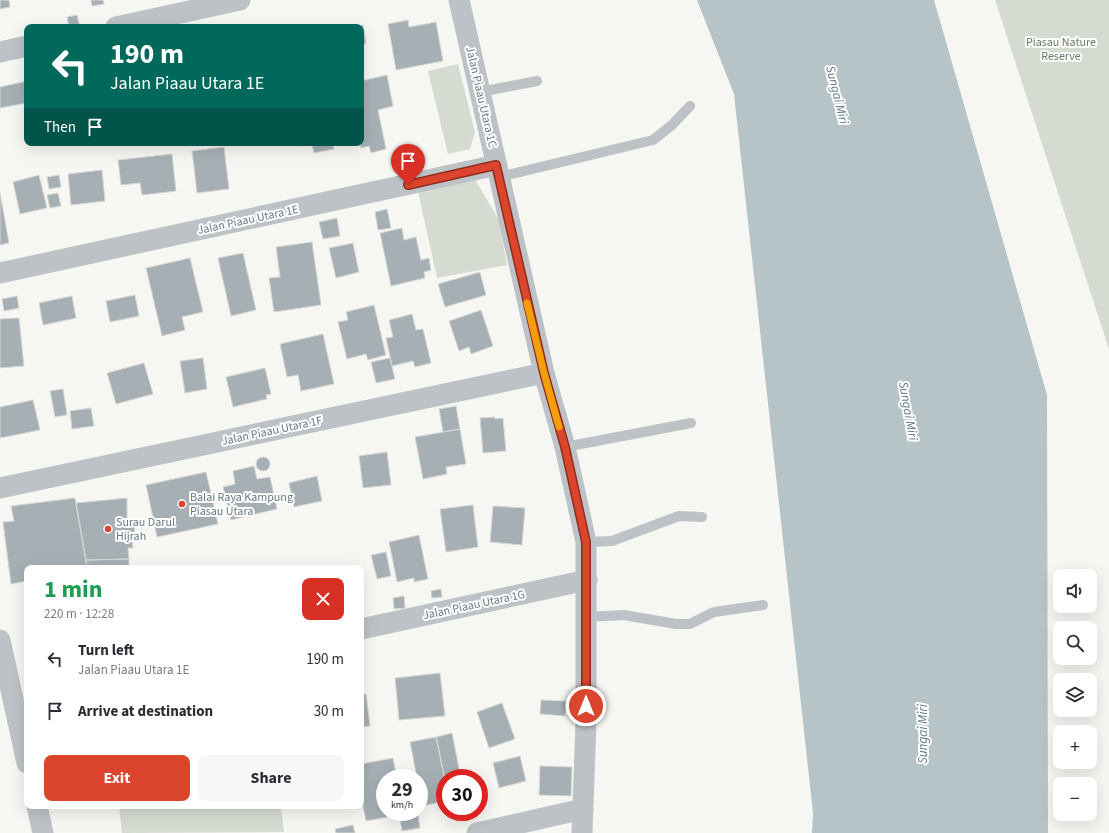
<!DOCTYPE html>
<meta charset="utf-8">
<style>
body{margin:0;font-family:"Source Sans 3",sans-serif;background:#f7f7f7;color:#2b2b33;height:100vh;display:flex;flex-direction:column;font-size:15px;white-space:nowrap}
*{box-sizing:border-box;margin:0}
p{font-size:13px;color:#7c7c81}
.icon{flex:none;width:22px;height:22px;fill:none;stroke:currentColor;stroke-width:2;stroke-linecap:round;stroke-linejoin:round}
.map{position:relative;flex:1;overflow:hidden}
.panel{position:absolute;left:24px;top:565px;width:340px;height:244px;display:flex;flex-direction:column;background:#fff;border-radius:8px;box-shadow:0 4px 16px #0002}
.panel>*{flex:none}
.guide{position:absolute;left:24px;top:24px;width:340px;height:122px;border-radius:8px;box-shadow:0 4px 16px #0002;background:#00695c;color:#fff;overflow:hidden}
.tools{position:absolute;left:1053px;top:569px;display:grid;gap:8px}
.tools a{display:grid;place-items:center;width:44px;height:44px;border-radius:8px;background:#fff;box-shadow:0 4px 16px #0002;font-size:20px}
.speed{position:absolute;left:376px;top:769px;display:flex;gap:8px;font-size:20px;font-weight:700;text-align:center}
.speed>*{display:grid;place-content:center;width:52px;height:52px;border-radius:50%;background:#fff;box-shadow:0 4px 16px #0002;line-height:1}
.speed small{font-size:10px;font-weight:400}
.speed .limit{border:6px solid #d22;background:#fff;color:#111}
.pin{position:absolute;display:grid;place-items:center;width:34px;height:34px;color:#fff;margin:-41px -17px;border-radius:50% 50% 50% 0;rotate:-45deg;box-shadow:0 0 4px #0007}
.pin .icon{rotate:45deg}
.me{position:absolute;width:44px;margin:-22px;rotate:0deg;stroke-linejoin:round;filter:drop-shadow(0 0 3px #0008)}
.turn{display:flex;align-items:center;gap:14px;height:84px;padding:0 20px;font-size:18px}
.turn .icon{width:52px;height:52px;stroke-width:2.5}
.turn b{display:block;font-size:28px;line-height:34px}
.then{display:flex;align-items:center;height:38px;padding:0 20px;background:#0003;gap:8px;font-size:15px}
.round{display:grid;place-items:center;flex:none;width:42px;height:42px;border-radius:8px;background:#f7f7f7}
.head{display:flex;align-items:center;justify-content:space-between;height:68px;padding:0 20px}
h1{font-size:24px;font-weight:700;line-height:30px;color:#1e9e55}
.primary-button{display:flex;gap:8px;margin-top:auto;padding:8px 20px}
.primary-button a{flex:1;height:46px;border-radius:8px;background:#dc452d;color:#fff;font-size:16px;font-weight:700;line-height:46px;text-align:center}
.primary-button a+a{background:#f7f7f7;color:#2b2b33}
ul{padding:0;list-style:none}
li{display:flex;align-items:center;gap:12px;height:52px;padding:0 20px}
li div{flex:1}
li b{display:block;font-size:15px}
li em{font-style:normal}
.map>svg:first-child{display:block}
</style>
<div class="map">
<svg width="1109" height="833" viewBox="0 0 1109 833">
<rect width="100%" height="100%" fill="#f6f6f3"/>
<path fill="#d6dbd2" d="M995,0h114v349z
M458,64l17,68 -5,17 -22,5 -20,-83z
M473,176l26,44 8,45 -70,13 -20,-91z
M119,806h162l3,26 -162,1z"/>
<path fill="#b6c4c7" d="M697,0h237l113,395 1,438h-236l1,-20 -79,-719z"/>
<path fill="#a6b0b4" stroke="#d8d7d5" d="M0,0h9l1,7 -10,2z
M91,0h12l1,4 -12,2z
M77,15l3,12h-11l-2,-10z
M408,20l1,7 27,-5 7,39 -47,9 -8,-46z
M363,25l3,19h-5v-17h-10z
M387,75l6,31 -15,4 8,39 -15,4 -2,-7 -8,2 -1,-5 1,-62z
M27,81v22l-27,5v-21z
M301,143h31l2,6 -20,4 -2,-9 -10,2z
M224,147l5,42 -32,4 -5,-42z
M172,154l4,37 -34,4 -2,-12 -19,2 -3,-25z
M102,170l3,31 -34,4 -3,-31z
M39,175l8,33 -27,6 -7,-32z
M59,175l2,12 -12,2 -2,-12z
M0,193l9,50 -9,2z
M58,193l3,13 -11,2 -3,-13z
M387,209l4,19 -13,2 -3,-18z
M337,218l3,18 -17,3 -4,-17z
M402,228l2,12 12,-3 5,23 8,-2 2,12 -7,2 1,6 -34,8 -11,-53z
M312,242l9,63 -47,7 -5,-34 11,-1 -4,-30z
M353,243l6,29 -23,6 -7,-30z
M243,253l13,57 -25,6 -13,-58z
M190,258l13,54 -21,5 3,13 -23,6 -16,-68z
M480,272l6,23 -41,12 -7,-23z
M135,295l4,21 -29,6 -4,-21z
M17,296l2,12 -15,3 -2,-12z
M72,296l4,22 -33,7 -4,-22z
M374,305l12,50 -18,5 -2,-6 -19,5 -9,-37 10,-2 -2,-8z
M481,310l12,36 -22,8 -2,-7 -10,4 -10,-30z
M412,314l4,16 7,-1 8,34 -16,4 -2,-6 -21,5 -6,-28 7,-1 -4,-17z
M19,318l5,48 -24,2v-49z
M323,334l11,50 -33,7 -3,-16 -11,2 -7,-33z
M203,358l4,31 -22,4 -5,-32z
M390,358l5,21 -19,4 -5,-21z
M144,363l9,31 -37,10 -9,-31z
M265,368l6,26 -5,1 1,4 -34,8 -7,-30z
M63,389l4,26 -12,2 -5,-26z
M33,400l7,30 -40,8v-31z
M456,406l4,23 -17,3 -4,-23z
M91,408l3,18 -22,3 -2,-18z
M495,417v2l8,-1 3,33 -23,2 -3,-35z
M460,429l6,35 -20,3 1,7 -24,5 -8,-42z
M387,452l4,33 -28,3 -4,-32z
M256 464a7 7 0 1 1 14 0a7 7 0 1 1-14 0Z
M254,466l3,13 13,-2 7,32 -46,11 -8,-33 12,-3 -2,-13z
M206,472l12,52 -61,13 -11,-52z
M317,476l5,25 -28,6 -5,-24z
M75,498l12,70h-60v13l-16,3 -8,-62 11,-1 -3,-15z
M127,498v21h8l-1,21h-2l1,8h-5l1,11 -43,1 -10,-57z
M473,505l5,42 -32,5 -6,-43z
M493,506l32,2 -3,37 -32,-3z
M419,535l9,44 -14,3v-4l-17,4 -8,-40z
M386,552l5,24 -14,3 -6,-24z
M129,559v9h-42l-1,-8z
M441,589l1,8 -10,1 -1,-7z
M404,596l1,12 -11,1 -1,-11z
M440,673l5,43 -46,4 -4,-42z
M366,694l4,32 -9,1v-32z
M541,700l25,1 -1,15 -25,-2z
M502,703l13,36 -26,9 -12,-36z
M452,733l9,45h-16v2l-9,-43z
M436,737l9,43v21l-22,5 -4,-19v-9h-2l-7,-36z
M520,756l6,25 -27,7 -6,-25z
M393,758l4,20h-12v34h18v2l-37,7 -5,-24v-33z
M540,766l32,1 -1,29 -32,-1z
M479,782l5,23 -5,1z
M418,815l2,13 -18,3 -2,-13z
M353,825l2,8h-19l-1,-4z"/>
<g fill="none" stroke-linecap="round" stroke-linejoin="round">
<path stroke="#bcc2c5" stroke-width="10" d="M480,92l57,-11
M499,177l154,-37 19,-15 18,-19
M565,447l126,-24
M586,542l26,-1 67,-25 23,1
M586,617l38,-2 52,9h14l24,-12 49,-7"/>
<path stroke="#bcc2c5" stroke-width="21" d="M459,0l85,373 21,74 21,95v179l-4,112
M116,27l124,-27
M0,52l27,-6
M0,273l497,-108
M0,488l544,-115
M361,629l226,-49
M0,640l27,123
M37,806l6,27
M477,833l106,-24"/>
</g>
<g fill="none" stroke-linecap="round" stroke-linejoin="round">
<g stroke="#8f2d1d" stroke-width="10">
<path id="route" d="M408,185l88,-20 48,208 21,74 21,95v164"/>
</g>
<use href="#route" stroke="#dc452d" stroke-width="7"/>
<path stroke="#f59e0b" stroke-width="7" d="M527,303l17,70 15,54"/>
</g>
<g fill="#dc452d" stroke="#fff" stroke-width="1.5">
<circle cx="182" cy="504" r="4"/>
<circle cx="108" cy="529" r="4"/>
</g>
<g text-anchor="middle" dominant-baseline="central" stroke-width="4" stroke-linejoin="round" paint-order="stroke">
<g font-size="12" fill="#6b7a65" stroke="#fff">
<text x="1061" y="42">Piasau Nature<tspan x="1061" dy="14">Reserve</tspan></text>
</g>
<g font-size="12" fill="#667983" stroke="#fff">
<text transform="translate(481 97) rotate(77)">Jalan Piaau Utara 1C</text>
<text transform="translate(248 220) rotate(-12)">Jalan Piaau Utara 1E</text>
<text transform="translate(272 431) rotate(-12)">Jalan Piaau Utara 1F</text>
<text transform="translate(474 605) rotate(-12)">Jalan Piaau Utara 1G</text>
</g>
<g font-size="12" fill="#667983" stroke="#fff" text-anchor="start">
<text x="190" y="497">Balai Raya Kampung<tspan x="190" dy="14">Piasau Utara</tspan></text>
<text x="116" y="522">Surau Darul<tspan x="116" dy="14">Hijrah</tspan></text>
</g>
<g font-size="13" font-style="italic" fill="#627a7f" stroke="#fff">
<text transform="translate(837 95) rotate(76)">Sungai Miri</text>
<text transform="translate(908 411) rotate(80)">Sungai Miri</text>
<text transform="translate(923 734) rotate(-90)">Sungai Miri</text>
</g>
</g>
</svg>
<div class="tools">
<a><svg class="icon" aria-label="sound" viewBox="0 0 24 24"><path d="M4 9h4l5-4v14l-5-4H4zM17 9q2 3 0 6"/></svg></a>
<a><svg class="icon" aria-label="search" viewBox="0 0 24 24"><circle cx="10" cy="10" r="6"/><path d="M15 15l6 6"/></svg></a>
<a><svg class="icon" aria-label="layers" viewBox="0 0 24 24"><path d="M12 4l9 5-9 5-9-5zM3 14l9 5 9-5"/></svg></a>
<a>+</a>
<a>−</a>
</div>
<div class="speed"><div>29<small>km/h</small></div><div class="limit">30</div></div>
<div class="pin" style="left:408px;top:185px;background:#d93025"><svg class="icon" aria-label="arrive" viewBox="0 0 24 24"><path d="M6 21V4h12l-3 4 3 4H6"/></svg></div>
<svg class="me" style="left:586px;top:706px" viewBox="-20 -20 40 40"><circle r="17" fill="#dc452d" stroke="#fff" stroke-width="3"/><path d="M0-11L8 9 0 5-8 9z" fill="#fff"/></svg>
<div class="guide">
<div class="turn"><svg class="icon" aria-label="left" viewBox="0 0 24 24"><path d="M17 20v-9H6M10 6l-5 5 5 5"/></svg><div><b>190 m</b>Jalan Piaau Utara 1E</div></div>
<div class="then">Then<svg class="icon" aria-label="arrive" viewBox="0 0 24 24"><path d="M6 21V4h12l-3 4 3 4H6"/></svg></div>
</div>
<section class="panel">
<div class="head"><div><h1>1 min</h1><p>220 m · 12:28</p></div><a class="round" style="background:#d93025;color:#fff"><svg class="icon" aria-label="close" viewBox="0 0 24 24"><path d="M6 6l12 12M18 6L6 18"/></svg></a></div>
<ul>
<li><svg class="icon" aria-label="left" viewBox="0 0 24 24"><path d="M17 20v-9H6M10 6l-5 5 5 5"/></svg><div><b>Turn left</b><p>Jalan Piaau Utara 1E</p></div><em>190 m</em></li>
<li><svg class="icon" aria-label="arrive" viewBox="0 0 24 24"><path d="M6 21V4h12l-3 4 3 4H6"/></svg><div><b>Arrive at destination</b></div><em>30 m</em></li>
</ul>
<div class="primary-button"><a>Exit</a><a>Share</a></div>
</section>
</div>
